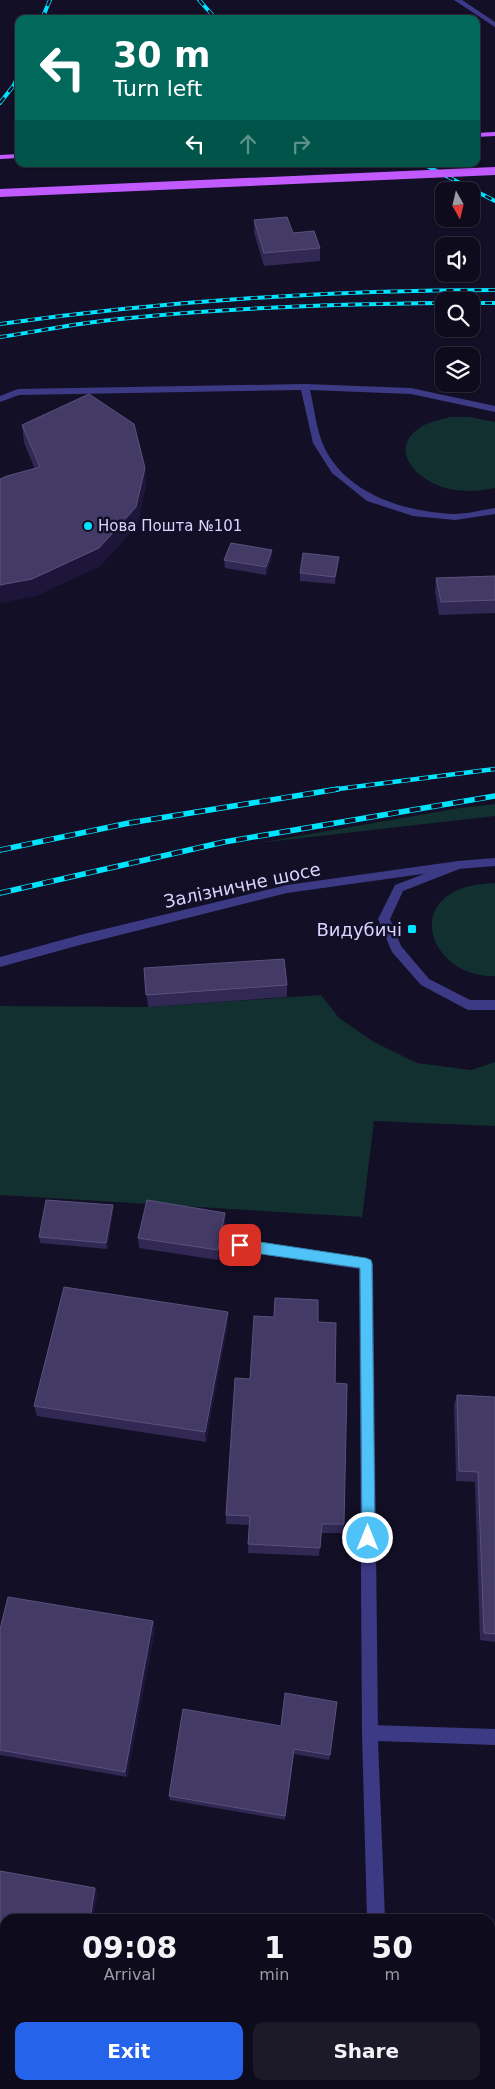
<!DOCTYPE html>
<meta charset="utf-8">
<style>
body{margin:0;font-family:"DejaVu Sans",sans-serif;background:#1c1929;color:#f1f3f6;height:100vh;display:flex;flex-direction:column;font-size:19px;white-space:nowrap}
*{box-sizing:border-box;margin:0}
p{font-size:16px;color:#9b9ba3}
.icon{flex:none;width:28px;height:28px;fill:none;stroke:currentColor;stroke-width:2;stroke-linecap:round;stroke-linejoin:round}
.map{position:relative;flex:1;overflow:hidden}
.sheet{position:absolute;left:0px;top:1914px;width:495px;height:176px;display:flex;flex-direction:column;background:#0e0b1c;border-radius:15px 15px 0 0;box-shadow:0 1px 4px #0004,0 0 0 1px #2e2b3b}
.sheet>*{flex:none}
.top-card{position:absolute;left:15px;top:15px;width:465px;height:152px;border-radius:10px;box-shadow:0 1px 4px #0004,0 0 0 1px #2e2b3b;background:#00695c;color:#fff;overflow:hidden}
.needle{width:32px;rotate:172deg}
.tools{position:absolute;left:435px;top:182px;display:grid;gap:10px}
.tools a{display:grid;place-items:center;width:45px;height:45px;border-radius:10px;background:#0e0b1c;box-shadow:0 1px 4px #0004,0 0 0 1px #2e2b3b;font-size:25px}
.pin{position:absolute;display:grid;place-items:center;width:42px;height:42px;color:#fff;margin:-21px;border-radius:10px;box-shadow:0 2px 8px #0006}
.me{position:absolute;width:55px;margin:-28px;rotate:0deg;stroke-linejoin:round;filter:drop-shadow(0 0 4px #0008)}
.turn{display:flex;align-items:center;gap:18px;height:105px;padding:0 15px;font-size:22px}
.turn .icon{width:65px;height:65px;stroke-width:2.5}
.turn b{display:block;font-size:35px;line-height:42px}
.lanes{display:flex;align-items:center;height:48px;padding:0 15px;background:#0003;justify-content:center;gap:25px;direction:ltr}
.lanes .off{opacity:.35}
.eta{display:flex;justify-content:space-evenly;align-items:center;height:85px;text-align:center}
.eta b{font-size:30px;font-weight:800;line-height:35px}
.action{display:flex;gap:10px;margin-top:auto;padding:10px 15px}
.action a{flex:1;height:58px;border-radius:10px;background:#2563eb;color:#fff;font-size:20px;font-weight:800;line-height:58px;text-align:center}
.action a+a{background:#1c1929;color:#f1f3f6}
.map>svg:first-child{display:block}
</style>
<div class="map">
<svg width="495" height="2089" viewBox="0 0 495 2089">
<rect width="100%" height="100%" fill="#130f26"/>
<path fill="#12302f" d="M450,417h19l26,5v66c-20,4 -41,5 -60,-4 -22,-10 -44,-35 -17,-55 9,-7 21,-9 32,-12z
M495,804v12l-237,27 202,-35z
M495,883v93c-68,3 -99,-91 0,-93z
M321,995l18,23 35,24 43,21 54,7 24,-8v64l-121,-5 -12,96 -362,-22v-189l148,1z"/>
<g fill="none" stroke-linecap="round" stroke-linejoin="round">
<path fill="#3d3a85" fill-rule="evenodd" d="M454,0h8l33,22v5z
M305,384l106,4 84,18v6l-84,-18 -101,-4c4,17 6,36 12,52 20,51 82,70 131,72 14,0 29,-4 42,-6v6l-40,6 -42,-4 -46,-15 -35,-28 -19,-30 -12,-53 -282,5 -19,7v-6l18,-7z
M458,861l6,4 -2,3 -59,23 -13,28 11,27 28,33 41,21h25v10h-27l-47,-25 -29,-33 -14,-33 17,-34z
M240,1239l126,19 5,2 2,4 5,469 -2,6 -6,2 -6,-2 -2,-6 -3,-464 -119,-18 -5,-2 -2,-4 2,-4z"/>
<path fill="#3d3a85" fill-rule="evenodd" d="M370,1725l125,4v16l-117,-4 7,178h-18l-5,-186 2,-6z
M373,2085h18v4h-18z"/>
<path fill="#3d3a85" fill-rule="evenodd" d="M495,858v8l-37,3 -171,24 -207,52 -80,22v-10l80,-22 207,-50 171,-24z"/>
<path fill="#c25bff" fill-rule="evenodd" d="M495,132v4l-19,1v-4z
M19,154v4l-19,1v-4z"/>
<g stroke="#00e5ff" stroke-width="4">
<path id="rail-far2" d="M199,0l17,19
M42,19l8,-19
M0,103l14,-18 5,-12
M423,164l72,37
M471,303h24
M0,324c165,-23 329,-34 495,-34
M0,337c34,-5 68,-12 102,-16 113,-13 228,-17 342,-18"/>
</g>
<g stroke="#00e5ff" stroke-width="4.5">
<path id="rail-far1" d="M330,790l165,-21"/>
</g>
<g stroke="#00e5ff" stroke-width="5.5">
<path id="rail" d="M0,850l129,-27 209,-34
M0,893l224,-51 271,-46"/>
</g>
<use href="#rail-far2" stroke="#130f26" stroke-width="2.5" stroke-dasharray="7" stroke-linecap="butt"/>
<use href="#rail-far1" stroke="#130f26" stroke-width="3" stroke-dasharray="9" stroke-linecap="butt"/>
<use href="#rail" stroke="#130f26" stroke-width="4" stroke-dasharray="11" stroke-linecap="butt"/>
<path stroke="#c25bff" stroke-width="8" d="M0,193l495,-22"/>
</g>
<path fill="#312854" d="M254,220l39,13 27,15v13l-56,5 -10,-33z
M22,425l123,43 1,18 -9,39 -37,41 -65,30v-127l-11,-26z
M272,550v7l-6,18 -41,-7 -1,-8z
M338,564l-3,20 -35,-3v-8z
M495,576v37l-56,2 -4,-23 1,-14z
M144,968l143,17v12l-139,10z
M113,1211l-6,38 -67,-6 -1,-6z
M226,1223l-8,37 -79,-12 -1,-10z
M318,1322l17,61 9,141 -1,9h-22l-2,23 -71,-3 1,-28 -23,-1v-9l24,-136z
M228,1323l-22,119 -169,-26 -3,-10z
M457,1395l38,2v245l-15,-2 -5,-158 -19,-1 -2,-76z
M153,1621l2,8 -28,148 -127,-22v-126z
M183,1709l147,46 -1,5 -35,-6 -9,66 -115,-20 -1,-4z
M466,2085h24l5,4h-29z"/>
<path fill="#1d163a" d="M145,468l1,18 -9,39 -37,41 -65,30 -35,7v-18z
M272,550v7l-6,18v-8z
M339,557l-1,7 -3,20v-7z
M113,1205v6l-6,38 -1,-6z
M225,1213l1,10 -8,37v-10z
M228,1312v11l-22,119 -1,-10z
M153,1621l2,8 -28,148 -2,-5z
M95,1888l3,4 -5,27h-3z"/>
<path fill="#433a66" stroke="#5a527e" d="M287,217l6,16 21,-2 6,17 -56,5 -10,-33z
M89,394l45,30 11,44 -9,39 -37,41 -67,31 -32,6v-106l7,-3 33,-9 -18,-42z
M231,543l41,7 -6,17 -42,-7z
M303,553l36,4 -4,20 -35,-4z
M495,576v24l-54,2 -5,-24z
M284,959l3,26 -141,10 -2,-27z
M46,1200l67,5 -7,38 -67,-6z
M147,1200l78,13 -7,37 -80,-12z
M64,1287l164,25 -23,120 -171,-26z
M275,1298l43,2v22l18,1 -1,60 12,1 -3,140h-22l-2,24 -72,-4 2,-28 -24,-1 9,-137 15,1 4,-63 20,1z
M457,1395l38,2v237l-11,-1 -6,-161 -19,-1z
M8,1597l145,24 -28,151 -125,-22v-121z
M285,1693l52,9 -7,53 -36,-6 -9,67 -116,-20 14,-87 98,17z
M0,1871l95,17 -5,31h-85v101l-5,-1z
M490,1924h5v165h-25v-4h20z
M155,2085h154v4h-155z"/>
<path fill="#4fc3f7" stroke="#337fa1" d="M240,1239l126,19 5,2 1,4 3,274 -2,5 -5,2 -4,-2 -2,-5 -2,-270 -120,-17 -4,-2 -2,-4 2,-4z"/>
<g fill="#00e5ff" stroke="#130f26" stroke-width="2">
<circle cx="88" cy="526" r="5"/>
<rect x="407" y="924" width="10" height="10" rx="2.5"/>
</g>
<g text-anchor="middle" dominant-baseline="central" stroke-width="5" stroke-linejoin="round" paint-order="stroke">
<g font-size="15" fill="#d9d4ff" stroke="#130f26" text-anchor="start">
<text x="98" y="526">Нова Пошта №101</text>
</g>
<g font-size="18" fill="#d9d4ff" stroke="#130f26">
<text transform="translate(242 885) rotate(-12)">Залізничне шосе</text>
</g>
<g font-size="18" fill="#d9d4ff" stroke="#130f26" text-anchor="end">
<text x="402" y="929">Видубичі</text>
</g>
</g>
</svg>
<div class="tools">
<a><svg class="needle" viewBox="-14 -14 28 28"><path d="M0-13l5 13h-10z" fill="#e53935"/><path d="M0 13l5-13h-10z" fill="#9b9ba3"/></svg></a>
<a><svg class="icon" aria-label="sound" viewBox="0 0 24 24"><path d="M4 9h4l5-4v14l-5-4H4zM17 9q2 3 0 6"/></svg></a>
<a><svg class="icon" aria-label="search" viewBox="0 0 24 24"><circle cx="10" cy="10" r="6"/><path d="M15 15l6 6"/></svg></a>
<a><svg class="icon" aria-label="layers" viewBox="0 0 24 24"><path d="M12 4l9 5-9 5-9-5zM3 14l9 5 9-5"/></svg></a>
</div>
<div class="pin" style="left:240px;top:1245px;background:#d93025"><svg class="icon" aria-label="arrive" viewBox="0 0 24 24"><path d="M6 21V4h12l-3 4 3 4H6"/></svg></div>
<svg class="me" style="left:368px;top:1538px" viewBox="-20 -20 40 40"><circle r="17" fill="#4fc3f7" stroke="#fff" stroke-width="3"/><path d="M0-11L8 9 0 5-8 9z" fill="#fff"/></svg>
<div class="top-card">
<div class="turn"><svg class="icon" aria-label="left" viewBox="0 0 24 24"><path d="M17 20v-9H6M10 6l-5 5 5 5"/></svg><div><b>30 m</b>Turn left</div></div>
<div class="lanes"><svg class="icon" aria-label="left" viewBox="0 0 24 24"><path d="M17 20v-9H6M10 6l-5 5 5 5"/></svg><svg class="icon off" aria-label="ahead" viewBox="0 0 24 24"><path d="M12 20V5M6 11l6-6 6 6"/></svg><svg class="icon off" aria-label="right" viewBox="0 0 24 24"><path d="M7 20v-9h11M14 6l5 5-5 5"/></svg></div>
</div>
<section class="sheet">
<div class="eta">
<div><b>09:08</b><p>Arrival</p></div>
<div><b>1</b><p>min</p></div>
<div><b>50</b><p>m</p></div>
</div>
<div class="action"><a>Exit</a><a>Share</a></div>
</section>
</div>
